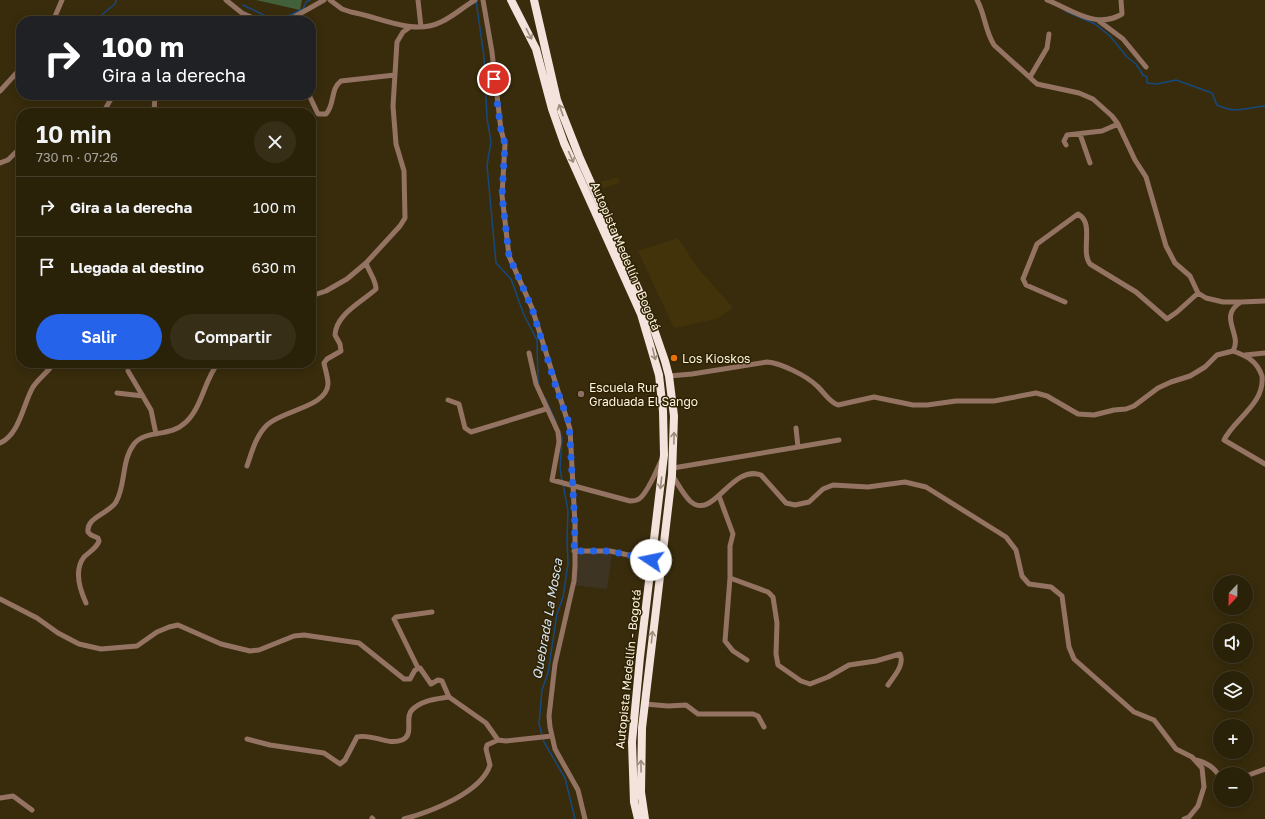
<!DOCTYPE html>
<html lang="es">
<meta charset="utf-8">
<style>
body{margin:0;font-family:"Golos Text",sans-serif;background:#362e17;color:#f1f3f6;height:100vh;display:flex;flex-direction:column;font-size:15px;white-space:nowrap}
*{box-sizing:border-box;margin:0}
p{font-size:13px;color:#a5a39c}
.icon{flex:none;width:22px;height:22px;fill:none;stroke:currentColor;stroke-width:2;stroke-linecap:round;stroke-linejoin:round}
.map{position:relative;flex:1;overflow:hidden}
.details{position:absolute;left:16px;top:108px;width:300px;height:260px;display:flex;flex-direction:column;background:#2a2109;border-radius:16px;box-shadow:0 2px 10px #0003,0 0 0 1px #463e2a}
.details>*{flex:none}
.guide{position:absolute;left:16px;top:16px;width:300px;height:84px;border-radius:16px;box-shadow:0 2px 10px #0003,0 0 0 1px #463e2a;background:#202124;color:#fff;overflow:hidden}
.needle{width:26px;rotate:202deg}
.tools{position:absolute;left:1213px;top:575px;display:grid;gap:8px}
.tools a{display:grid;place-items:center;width:40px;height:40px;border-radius:50%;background:#2a2109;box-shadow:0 2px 10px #0003,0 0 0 1px #463e2a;font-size:20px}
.pin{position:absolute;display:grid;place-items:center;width:34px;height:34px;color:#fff;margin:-17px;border:2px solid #fff;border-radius:50%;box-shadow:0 1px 4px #0007}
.me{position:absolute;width:44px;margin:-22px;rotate:281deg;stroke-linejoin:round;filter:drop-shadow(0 0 3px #0008)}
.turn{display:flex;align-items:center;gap:14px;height:84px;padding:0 20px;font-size:18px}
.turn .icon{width:52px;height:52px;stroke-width:2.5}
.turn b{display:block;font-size:28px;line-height:34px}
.round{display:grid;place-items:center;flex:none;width:42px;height:42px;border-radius:21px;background:#362e17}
.headline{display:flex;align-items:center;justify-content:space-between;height:68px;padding:0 20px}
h1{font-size:24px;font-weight:600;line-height:30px}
.button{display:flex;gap:8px;margin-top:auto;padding:8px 20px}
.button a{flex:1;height:46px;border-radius:24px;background:#2563eb;color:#fff;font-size:16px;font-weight:600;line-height:46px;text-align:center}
.button a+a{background:#362e17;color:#f1f3f6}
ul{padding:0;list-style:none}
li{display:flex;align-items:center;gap:12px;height:60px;padding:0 20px;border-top:1px solid #463e2a}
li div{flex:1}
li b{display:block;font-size:15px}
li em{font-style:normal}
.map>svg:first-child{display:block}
</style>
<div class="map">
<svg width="1265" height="819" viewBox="0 0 1265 819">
<rect width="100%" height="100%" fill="#382c0c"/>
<path fill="#42330a" d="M618,177l2,6 -17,5 -3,-6z
M678,238l19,29 36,41 -17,11 -42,9 -36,-77z"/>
<path fill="#3e3424" d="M576,552l36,2 -5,35 -33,-4z"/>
<path fill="#42613b" d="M256,0h46l-2,10z"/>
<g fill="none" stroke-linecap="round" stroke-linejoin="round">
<path stroke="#16497f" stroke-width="1.5" d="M476,0l8,57 3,61 4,24 -4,23 9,98 15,16 13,36 13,25 1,44
M243,5l27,13 3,-1 6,3 24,-11 3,-7 4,-2
M1065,11l30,13 15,12 17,21 9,7 7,11 4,2v6l10,1 19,-4 36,13 5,12c19,9 28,3 48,1
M94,21l21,-17 1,-4
M545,398l11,24
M560,433l2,4 -2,31 2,12
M563,484l5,27 -1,27 1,26 -5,33 -6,17 -9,59 -6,17 -3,34 5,18 21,36 10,41"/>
<path stroke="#947363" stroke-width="5" d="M226,0l16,13 18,8
M330,0l12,9 9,3c29,5 62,24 90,10 13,-6 22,-15 34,-22
M418,0l3,27
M483,0l9,52 9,78 4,14 -3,51 7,61 23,52 38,121 5,96v41l-1,15 -19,83 -6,52 1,11 5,22 23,41 7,29
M977,0c8,14 8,31 17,45l43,39 42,9 14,6 19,17 6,8 17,36 11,17 20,69 9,17 15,13 8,17 8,5 17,4h17
M1047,0c24,9 49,30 75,14l-1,-14
M53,21l9,-21
M287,21l37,-21
M1099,21l24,18 23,28
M1030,77l17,-29 2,-14
M0,91l21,-23
M96,95l23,2 29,-2
M309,95l9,19h8c9,-9 4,-25 15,-33l54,-6
M103,113l9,-16
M154,113l1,-18
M1080,134l10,29
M1066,145l-2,-4 3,-6 35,-4 16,-7
M0,163l8,-3 13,-13
M311,296l15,-5 21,-12 19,-16 34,-37 5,-8 -1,-47 -8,-27 -3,-38 4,-64 6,-10 7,-5
M1065,302l-39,-17 -3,-6 14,-35 41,-30c17,9 2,37 12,50l46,28 31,27 10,-7 21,-19
M1233,351c14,5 24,10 29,25 3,28 -28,43 -38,64l41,24
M529,353l7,31 22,48 1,10 -7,38 78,21c3,0 6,0 9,-2 8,-5 18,-29 22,-38
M1245,355l20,-2
M128,371l23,39 5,24
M669,376l23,-2 75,-12c14,1 40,14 50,24 7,6 12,16 21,19l36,-8 39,8h14l29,-4h38l42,-8 11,3 31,18 16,1 20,-5 12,-1 8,-3 24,-18 13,-6 19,-6 15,-9 12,-12 16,-4c10,-17 -16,-34 8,-49l24,-1
M117,393l26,3
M448,400l11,4 6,24 6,4 75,-23
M0,443c20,-9 23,-39 33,-56 6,-9 15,-15 21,-24
M798,447l41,-7
M247,466c5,-15 9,-30 20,-41 16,-15 60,-18 61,-41 0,-7 -3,-15 -4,-21l3,-4 14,-8 -1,-7 -5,-9c1,-21 27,-33 41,-46 0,-9 -7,-17 -10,-26
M673,468l125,-21 -2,-19
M672,475c6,9 11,19 18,26 23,21 41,-37 71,-26l25,28 9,2 14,-3 14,-13 10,-4 35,2 37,-5 21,5 80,50 10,13 6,26 7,8 22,3 11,9 7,51 5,12 60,53 20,8 22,29 16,8 10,11 2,19 -6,19 -9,11 -5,2
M719,496l14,38 -3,12v32l38,14 5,5 4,26 -1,31 2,11 23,16 9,3 18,-7 21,-12 27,-4 24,-7c5,11 -6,22 -12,31
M574,551h36l41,9
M730,578l-5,63 8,10 14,9
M0,599l37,19 21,15 21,11 22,5 36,-3 20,-14 12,-5 9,-2 43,19 29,7 9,-1 35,-14 10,-1 55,8 45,36h6l5,-9 5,-2 11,16 7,-4 4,1 7,16 37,26 12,17 8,1 46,-5
M86,603c-6,-13 -12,-33 -2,-46 5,-5 13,-9 15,-16l-1,-3 -7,-3 -3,-3c-2,-15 22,-19 28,-30 10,-17 5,-41 18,-58 12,-15 36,-6 52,-22 16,-15 18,-41 32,-59
M418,668l-24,-49 2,-2 36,-5
M645,704l23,2 18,-1 12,9h55l5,2 6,11
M247,739l23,6 54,8 16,11 5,-4 12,-23c15,-4 31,9 45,3 13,-5 2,-23 10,-30 9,-10 25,-11 37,-13
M1196,760c11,3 18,7 24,17
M1246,776l19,-7
M0,798l13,-2 19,14
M372,818l1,1
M404,819c26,-7 77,-26 86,-54l-4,-16 1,-4 11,-5"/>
<path stroke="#f4e3dc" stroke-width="8" d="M511,0l25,49 16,60 12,34 77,171 18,61 4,36 1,44 -24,202 -8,85 2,60 4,17
M534,0l23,100 22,56 68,153 18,52 4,15 5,40 -2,59 -30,253 -1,64 4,27"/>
</g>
<defs><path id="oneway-shaft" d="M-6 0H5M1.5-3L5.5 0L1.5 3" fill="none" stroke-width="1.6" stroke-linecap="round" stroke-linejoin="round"/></defs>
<g stroke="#9b8c7a">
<use href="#oneway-shaft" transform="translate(529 34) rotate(63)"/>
<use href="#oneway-shaft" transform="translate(561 110) rotate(-110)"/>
<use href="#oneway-shaft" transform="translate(571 157) rotate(66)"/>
<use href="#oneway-shaft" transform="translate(654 354) rotate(76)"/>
<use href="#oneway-shaft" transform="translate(674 438) rotate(-89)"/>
<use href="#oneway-shaft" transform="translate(661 483) rotate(97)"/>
<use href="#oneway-shaft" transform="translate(652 637) rotate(-84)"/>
<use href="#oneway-shaft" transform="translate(641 766) rotate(-91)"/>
</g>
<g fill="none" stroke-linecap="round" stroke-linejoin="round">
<path stroke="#2563eb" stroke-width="7" stroke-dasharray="0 12.6" d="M494,79l7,51 4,14 -3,51 7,61 23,52 24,79 13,36 6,102 -1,26h36l41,9"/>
</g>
<circle fill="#e8710a" stroke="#2e2202" stroke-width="1.5" cx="674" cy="358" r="4"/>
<circle fill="#8d6e63" stroke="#2e2202" stroke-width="1.5" cx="581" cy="394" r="4"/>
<g text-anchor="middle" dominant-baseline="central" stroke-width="3" stroke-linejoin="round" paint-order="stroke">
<g font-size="12" fill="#fcf5e2" stroke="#2e2202">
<text transform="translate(626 256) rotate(67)">Autopista Medellín - Bogotá</text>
<text transform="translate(628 669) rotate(-84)">Autopista Medellín - Bogotá</text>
</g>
<g font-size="12" fill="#fcf5e2" stroke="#2e2202" text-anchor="start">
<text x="682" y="358">Los Kioskos</text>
<text x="589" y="387">Escuela Rur<tspan x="589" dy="14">Graduada El Sango</tspan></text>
</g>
<g font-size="13" font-style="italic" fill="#d7e5f6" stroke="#2e2202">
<text transform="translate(547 619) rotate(-80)">Quebrada La Mosca</text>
</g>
</g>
</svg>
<div class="tools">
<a><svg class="needle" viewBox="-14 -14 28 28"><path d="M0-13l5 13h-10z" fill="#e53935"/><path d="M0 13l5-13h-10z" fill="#a5a39c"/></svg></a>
<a><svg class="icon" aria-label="sound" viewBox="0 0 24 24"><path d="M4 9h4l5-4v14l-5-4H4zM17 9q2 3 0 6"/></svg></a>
<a><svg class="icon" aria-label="layers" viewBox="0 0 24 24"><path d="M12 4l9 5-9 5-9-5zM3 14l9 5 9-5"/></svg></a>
<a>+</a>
<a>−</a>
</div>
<div class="pin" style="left:494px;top:79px;background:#d93025"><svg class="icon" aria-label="arrive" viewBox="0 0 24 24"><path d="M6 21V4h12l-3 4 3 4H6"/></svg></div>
<svg class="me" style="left:651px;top:560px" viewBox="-20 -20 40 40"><circle r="19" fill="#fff"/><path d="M0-13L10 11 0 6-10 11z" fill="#2563eb"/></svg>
<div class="guide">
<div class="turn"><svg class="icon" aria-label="right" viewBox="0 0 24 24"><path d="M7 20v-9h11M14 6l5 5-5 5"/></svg><div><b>100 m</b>Gira a la derecha</div></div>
</div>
<section class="details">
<div class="headline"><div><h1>10 min</h1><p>730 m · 07:26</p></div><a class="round"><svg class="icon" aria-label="close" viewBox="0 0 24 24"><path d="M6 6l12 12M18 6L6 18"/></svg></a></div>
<ul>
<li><svg class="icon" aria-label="right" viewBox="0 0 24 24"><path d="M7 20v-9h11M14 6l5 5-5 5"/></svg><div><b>Gira a la derecha</b></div><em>100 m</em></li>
<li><svg class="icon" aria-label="arrive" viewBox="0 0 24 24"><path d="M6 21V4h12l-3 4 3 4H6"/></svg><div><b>Llegada al destino</b></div><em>630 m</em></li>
</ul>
<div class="button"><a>Salir</a><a>Compartir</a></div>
</section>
</div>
